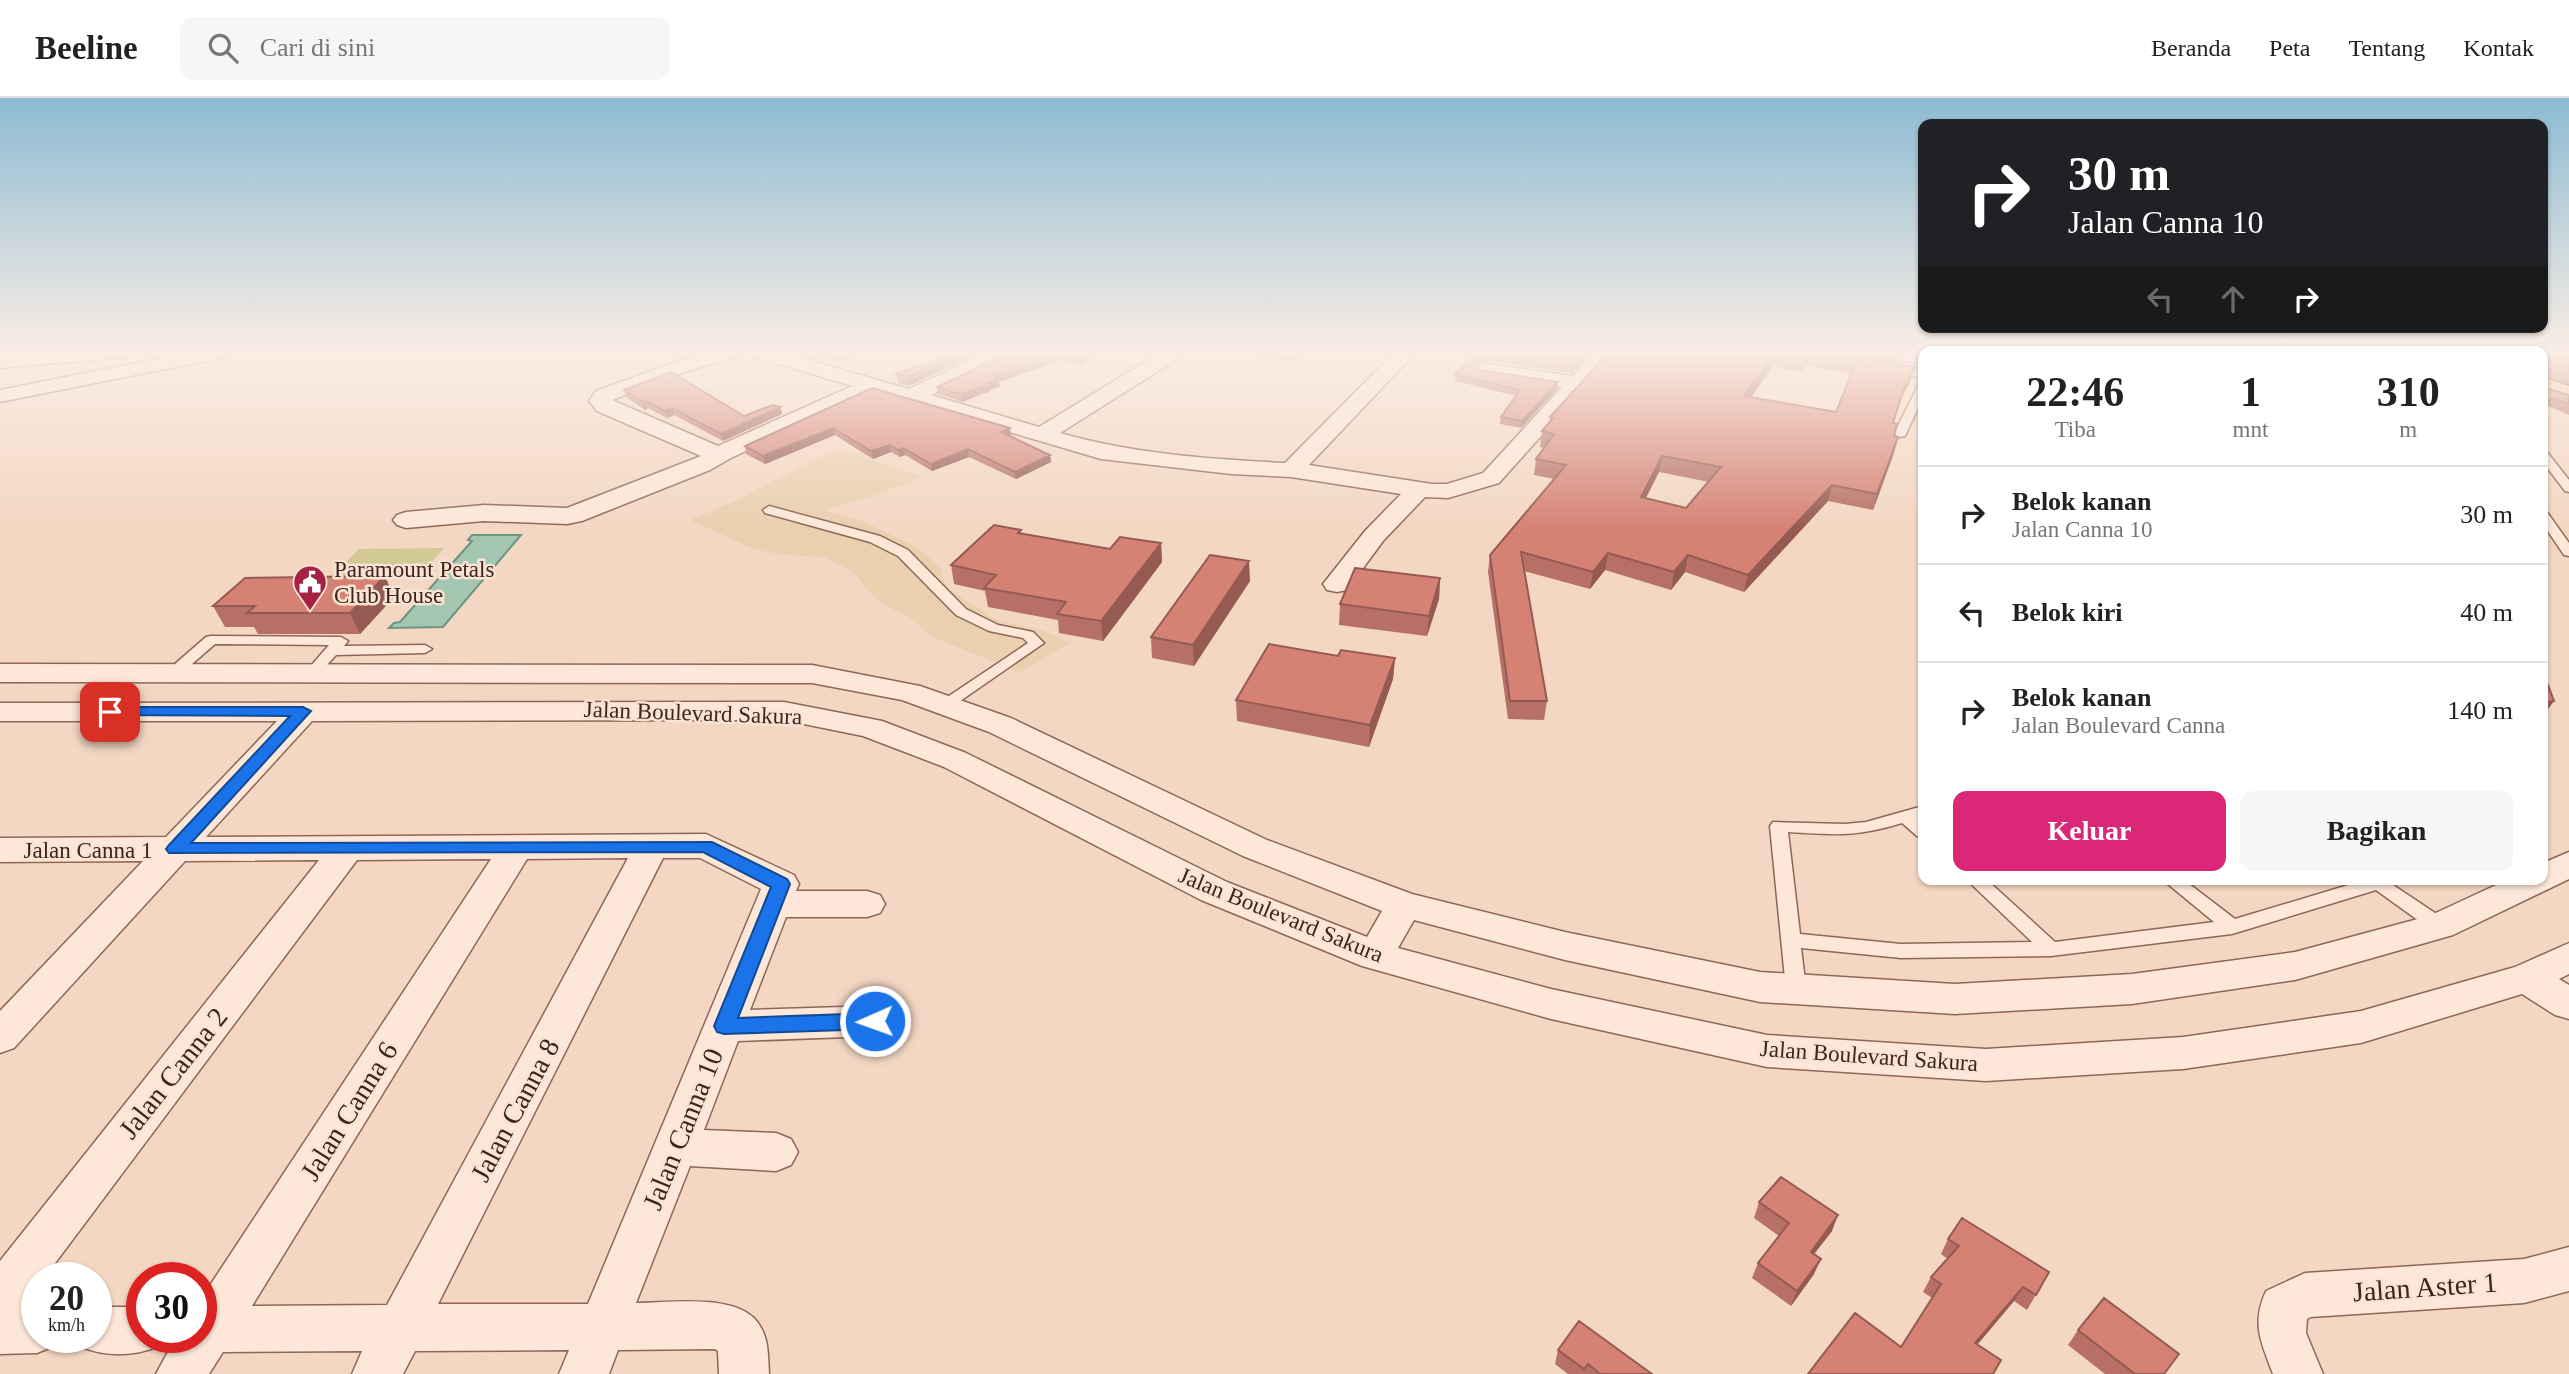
<!DOCTYPE html>
<html lang="id">
<style>
body{margin:0;font-family:"Times New Roman",serif;background:#f6f6f6;color:#222;height:100vh;display:flex;flex-direction:column;font-size:26px;white-space:nowrap}
*{box-sizing:border-box;margin:0}
p{font-size:23px;color:#767676}
.icon{flex:none;width:38px;height:38px;fill:none;stroke:currentColor;stroke-width:2;stroke-linecap:round;stroke-linejoin:round}
.map{position:relative;flex:1;overflow:hidden}
.panel{position:absolute;left:1918px;top:248px;width:630px;height:539px;display:flex;flex-direction:column;background:#fff;border-radius:14px;box-shadow:0 2px 5px #0004}
.panel>*{flex:none}
.top-card{position:absolute;left:1918px;top:21px;width:630px;height:214px;border-radius:14px;box-shadow:0 2px 5px #0004;background:#202124;color:#fff;overflow:hidden}
.speed{position:absolute;left:21px;top:1164px;display:flex;gap:14px;font-size:35px;font-weight:700;text-align:center}
.speed>*{display:grid;place-content:center;width:91px;height:91px;border-radius:50%;background:#fff;box-shadow:0 2px 5px #0004;line-height:1}
.speed small{font-size:18px;font-weight:400}
.speed .limit{border:10px solid #d22;background:#fff;color:#111}
.pin{position:absolute;display:grid;place-items:center;width:60px;height:60px;color:#fff;margin:-30px;border-radius:14px;box-shadow:0 4px 10px #0006}
.me{position:absolute;width:77px;margin:-38px;rotate:268deg;stroke-linejoin:round;filter:drop-shadow(0 0 5px #0008)}
.turn{display:flex;align-items:center;gap:24px;height:147px;padding:0 35px;font-size:32px}
.turn .icon{width:91px;height:91px;stroke-width:2.5}
.turn b{display:block;font-size:49px;line-height:60px}
.lanes{display:flex;align-items:center;height:66px;padding:0 35px;background:#0003;justify-content:center;gap:35px;direction:ltr}
.lanes .off{opacity:.35}
.eta{display:flex;justify-content:space-evenly;align-items:center;height:119px;text-align:center}
.eta b{font-size:42px;font-weight:700;line-height:49px}
.action{display:flex;gap:14px;margin-top:auto;padding:14px 35px}
.action a{flex:1;height:80px;border-radius:14px;background:#db2777;color:#fff;font-size:28px;font-weight:700;line-height:80px;text-align:center}
.action a+a{background:#f6f6f6;color:#222}
ul{padding:0;list-style:none}
li{display:flex;align-items:center;gap:21px;height:98px;padding:0 35px;border-top:2px solid #e0e0e0}
li div{flex:1}
li b{display:block;font-size:26px}
li em{font-style:normal}
header{display:flex;align-items:center;gap:42px;box-sizing:border-box;height:98px;padding:0 35px;background:#fff;border-bottom:2px solid #e0e0e0}
header strong{font-size:33px}
nav{display:flex;gap:38px;margin-inline-start:auto;font-size:24px}
.search{width:490px;height:63px;background:#f6f6f6;display:flex;align-items:center;gap:18px;box-sizing:border-box;padding:0 24px;border-radius:14px;color:#767676;font-size:26px}
.map>svg:first-child{display:block}
</style>
<header>
<strong>Beeline</strong>
<div class="search"><svg class="icon" aria-label="search" viewBox="0 0 24 24"><circle cx="10" cy="10" r="6"/><path d="M15 15l6 6"/></svg>Cari di sini</div>
<nav><a>Beranda</a><a>Peta</a><a>Tentang</a><a>Kontak</a></nav>
</header>
<div class="map">
<svg width="2569" height="1276" viewBox="0 0 2569 1276">
<rect width="100%" height="100%" fill="#f3d7c3"/>
<path fill="#e9d0af" d="M838,350l84,29 -54,21 -43,12 39,12 51,24 24,20 8,22 51,33 47,10 25,12 -50,29 -86,-34 -20,-18 -33,-17 -31,-33 -27,-13 -36,-2 -31,-5 -66,-30 47,-20z"/>
<path fill="#d2c995" d="M444,450l-25,28 -89,1 29,-28z"/>
<path fill="#a5c5b3" stroke="#6b957f" stroke-width="2" d="M472,437h49l-78,92 -54,1 5,-5 6,-1 72,-81 -4,-1z"/>
<g fill="none" stroke-linecap="round" stroke-linejoin="round">
<g stroke="#8f6657" stroke-width="3">
<path id="service" d="M2062,253h12l1,1h-13z
M2333,253h12l1,1h-13z
M1923,285v14l-18,39 -10,2 -2,-2 25,-50z
M2543,353l4,1 22,28v12l-4,-1 -22,-29z
M769,408l111,30 28,14 58,59 32,16 35,7 11,11 -94,65h-10l-3,-3 3,-3 88,-59 -5,-5 -34,-7 -33,-16 -58,-59 -28,-14 -105,-29 -2,-3z
M2543,413l4,1 22,31v13l-5,-1 -21,-31z
M211,538l130,1 7,4 -4,5 81,-1 7,4 -7,4 -89,2 -20,22 -5,1 -7,-4 25,-29 -114,-1 -38,33h-10l-2,-3 2,-3 39,-34z
M1923,708v11l-5,1 5,5v15l-6,-2 -15,-13c-45,14 -67,12 -114,9l12,102 101,10 131,-2 -65,-62h20l68,62 159,-20 -51,-42h21l51,39 130,-39h32l-4,5 54,36 2,5 -2,5h-14l-57,-41 -144,44 -181,22 -150,2 -100,-10 5,41 -3,5 -7,2 -7,-2 -3,-5 -16,-163 3,-4 72,2 21,-2z"/>
</g>
<g stroke="#8f6657" stroke-width="3">
<path id="minor" d="M67,253h68l-3,4 -7,2 -125,11v-10z
M197,253h39l-3,4 -7,2 -226,45v-12z
M714,253h31l-3,4 -58,17 -72,28 106,46 134,-60 -103,-31 -3,-4h31l132,38 81,-38h26l-3,4 -82,40 108,32 124,-76h24l-3,4 -124,78c73,21 150,26 225,30l111,-112h21l-108,114 123,19h15l36,-11 79,-86 -82,-13 -3,-4 3,-4 7,-2 86,12 23,-25h21l-118,132 -51,15 -23,-1 -42,44 -36,49 -10,2 -10,-2 -4,-6 42,-53 36,-37 -110,-17 -60,-3 -130,-15 -228,-67 -142,66 -21,12 -128,51 -15,3 -83,-3 -78,7 -9,-3 -4,-5 4,-5 9,-3 78,-7 83,3 134,-52 -104,-45 -8,-10 7,-10 74,-27z
M1776,253c49,-3 98,10 147,14v12l-46,-4 -91,-16 -7,-2z
M0,566l812,1 108,21 91,32 256,122 145,54 153,38 195,40 195,12 177,-10 163,-22 134,-36 78,-36h36v-17l26,-11v27l-116,56 -158,45 -163,24 -177,10 -195,-12 -195,-42 -151,-40 -16,28 153,41 216,46 219,14 197,-12 178,-26 154,-44 54,-24v31l-10,5 10,6v34l-14,-4 -33,-21 -161,49 -178,26 -197,12 -219,-14 -216,-48 -189,-53 -161,-66 -257,-133 -81,-31 -79,-16 -472,1 -106,116 500,-3 88,41 5,9 -3,7h71l13,4 5,9 -5,9 -13,4h-81l-36,93 125,-4 14,4 6,11 -6,11 -14,4 -137,5 -34,89 72,3 15,6 7,13 -7,13 -15,6 -86,-5 -54,137c34,0 105,-11 124,23 9,14 8,32 9,48h-50l-1,-23 -3,-2 -97,1 -9,24h-50l10,-24 -154,1 -12,23h-51l10,-23 -139,1 -14,22h-53l20,-37h25v-38l290,-440 -134,1 -313,418h-7v9l-15,20h15v30h21l-4,9 -17,7 -37,1v-93l319,-401 -134,1 -171,187 -14,5v-42l143,-150 -143,1v-24l166,-1 111,-116h-277v-18l784,-1 98,19 84,32 261,129 140,55 15,-26 -139,-55 -254,-124 -87,-32 -90,-17 -812,-1zM628,760l-241,447 -135,1 275,-447zM663,760h37l61,31 -173,415h-150z
M2569,1149v44l-45,12 -213,14 -4,2 -1,14 17,41h-50c-12,-32 -22,-50 -7,-83l39,-18 219,-14z
M96,1209h46v30h21l-4,9c-25,11 -55,11 -80,0l-4,-9h21z"/>
</g>
<g stroke="#5d352c" stroke-width="4">
<path id="primary" d="M2543,279l26,9v17l-26,-9z"/>
</g>
<use href="#service" fill="#fce7d8" fill-rule="evenodd"/>
<use href="#minor" fill="#fce7d8" fill-rule="evenodd"/>
<use href="#primary" fill="#f9c097" fill-rule="evenodd"/>
</g>
<path fill="#b77065" fill-rule="evenodd" d="M659,253h44l-24,8z
M784,253h89l-37,11 -12,-7 -10,4z
M1012,253h91l-22,14 -20,-5 -62,22 1,4 -10,4v1l-28,11 -24,-8 -1,-7z
M1238,253h71l-15,11 -56,-10z
M1366,253h19l-6,3z
M1449,253h141v3l-18,19 -85,-12 -9,3 -1,2 3,4 78,12 -1,7 -36,39 -21,-4 1,-7 15,-21 -61,-15v-7l19,-19z
M1610,253h211l94,16 -5,15 -10,18 -7,23 1,30 -21,57 -45,-9 -84,91 -59,-20 -14,18 -66,-20 -15,19 -66,-18 23,130 -3,19 -36,-1 -20,-147 2,-17 64,-76 -20,-4 2,-16 8,-11 -4,-1 2,-16 7,-8 1,-6zM1806,267l45,9 -15,38 -85,-15 22,-31 29,6zM1659,374l50,10 -23,26 -40,-10z
M1828,253h78l-6,9z
M2371,253h198v33l-23,-8v12l23,7v20l-21,-9 -5,1v-55h-169z
M968,260l-59,28 -11,-3 -2,-9z
M872,290l139,47 -1,1 40,19 1,7 -35,17 -47,-22 -37,14 -27,-16 -5,2 -9,-5 -18,7 -38,-24 -70,29 -19,-10 -1,-8z
M624,292l120,26 36,-9 2,7 -59,27 -49,-26 -7,3 -19,-10 -3,2 -19,-13z
M1021,432v4l89,15 51,-6 1,19 -59,79 -44,-8 -1,-13 -70,-13 -3,-16 -31,-7 -3,-19z
M1440,480l-1,21 -12,37 -88,-11 1,-21z
M1250,483l-56,85 -42,-8 -1,-21z
M394,499l-34,37h-102l-4,-7h-29l-12,-21z
M1338,558l57,2 -2,21 -24,68 -132,-26 -1,-21z
M1759,1104l73,29 -18,23v20l-23,32 -39,-28 6,-15 21,-27 -25,-18z
M1948,1141l101,33 -22,38 -13,-9 -37,44 -76,2 31,-49 -9,-6 8,-15 17,-18 -7,-5z
M2078,1232l86,44h-59l-37,-29z
M1558,1252l94,24h-84l-13,-10z"/>
<path fill="#955b52" d="M682,253h21l-24,8 -2,-7z
M817,253h6l1,4 -10,4 -2,-6z
M851,253h22l-37,11 -2,-6z
M964,253h3l1,7 -59,28 -2,-9z
M975,253h10l-9,4z
M1091,253h12l-22,14v-7z
M1300,253h9l-15,11v-6z
M1588,253h2v3l-18,19 1,-6z
M1776,253l-3,15 -32,45 3,-15z
M1810,253l-4,14 -4,7 4,-15z
M1060,255l1,7 -62,22 1,4 -10,4v1l-28,11 -1,-8 26,-11 7,-7z
M1488,257l-1,6 -9,3 -4,6 1,-7 3,-5z
M1915,269l-5,15 -10,18 5,-15z
M1558,284l-1,7 -36,39 1,-7z
M2553,300l-5,8 -5,1v-6z
M646,303l2,7 -3,2 -2,-8z
M780,309l2,7 -59,27 -2,-7z
M672,310l2,7 -7,3 -2,-7z
M833,330l2,7 -70,29 -2,-8z
M1010,330l1,7 -9,4 -1,-7z
M1898,339l-4,16 -21,57 4,-16z
M890,347l1,7 -18,7 -2,-8z
M903,350l2,7 -5,2 -2,-7z
M968,351l1,8 -37,14 -1,-7z
M1050,357l1,7 -35,17 -1,-7z
M1662,358l-3,16 -21,41 3,-16z
M1832,387l-4,16 -84,91 4,-17z
M1161,445l1,19 -59,79 -2,-20z
M1608,455l-3,17 -15,19 3,-17z
M1688,457l-3,17 -14,18 3,-18z
M1249,463l1,20 -56,85 -1,-21z
M385,478l9,21 -34,37 -10,-21z
M1440,480l-1,21 -12,37 2,-20z
M1395,560l-2,21 -24,68 1,-22z
M2554,603l-11,15v-13z
M1838,1117l-6,16 -28,36 7,-15z
M1821,1161l-7,15 -23,32 6,-15z
M2023,1189l-9,14 -48,57 9,-15z"/>
<path fill="#d58275" stroke="#955b52" stroke-width="2" fill-rule="evenodd" d="M826,253h25l-17,5z
M963,253l-56,26 -11,-3z
M1012,253h79l-10,7 -21,-5 -66,23 5,3 -12,4 2,1 -28,10 -24,-7z
M1267,253h33l-6,5z
M1478,253h110l-15,16 -85,-12 -10,3 -3,5 5,7 78,12 -36,39 -21,-4 19,-27 -65,-16z
M1610,253h200l-4,6 -30,-6 -32,45 92,16 21,-52 -47,-9h11l94,16 -10,18 -12,38 4,1 -3,12 4,1 -21,57 -45,-9 -84,90 -60,-20 -14,17 -66,-19 -15,19 -72,-20 26,149h-37l-20,-146 76,-90 -30,-6 18,-25 -12,-3 11,-13 -3,-1zM1662,358l59,11 -35,41 -45,-11z
M2397,253h172v23l-23,-7v21l23,7v9l-16,-6 -10,3v-49h-143z
M671,274l73,44 29,-11 7,2 -59,27 -49,-26 -7,3 -19,-10 -3,1 -19,-12z
M872,290l138,40 -9,4 49,23 -35,17 -47,-23 -37,15 -28,-16 -5,2 -8,-5 -19,6 -38,-23 -70,28 -18,-10z
M994,427l27,5 -3,3 92,16 10,-12 41,6 -60,78 -44,-7 9,-12 -82,-14 12,-13 -45,-10z
M1210,457l39,6 -56,84 -42,-8z
M1355,470l85,10 -11,38 -89,-12z
M385,478l-35,37h-103l8,-7h-42l32,-28z
M1269,546l69,12 3,-6 54,8 -25,67 -134,-25z
M2543,574l11,29 -11,2z
M1781,1079l57,38 -27,37 10,7 -24,32 -39,-28 31,-40 -30,-21z
M1962,1120l87,54 -13,23 -13,-8 -48,56 26,17 -8,14h-185l47,-61 46,34 40,-63 -10,-7 28,-31 -11,-7z
M2104,1200l75,56 -15,20h-29l-57,-44z
M1579,1223l73,53h-52l-12,-10 -4,5 -26,-19z"/>
<linearGradient id="sky" x2="0" y2="1"><stop stop-color="#8dbbd3"/><stop offset="0.59" stop-color="#faede4"/><stop offset="1" stop-color="#faede4" stop-opacity="0"/></linearGradient>
<rect width="2569" height="431" fill="url(#sky)"/>
<path fill="#1a73e8" stroke="#114b97" stroke-width="2" d="M110,609h193l8,4 -120,132 521,-1 75,37 3,5 -52,134 137,-5 7,3 3,5 -3,6 -7,2 -151,5 -7,-2 -3,-6 57,-139 -68,-35 -534,1 -3,-4 3,-4 121,-129 -185,-1 -2,-3z"/>
<defs>
<g id="civic-pin" transform="scale(1.75)"><path d="M0 17L-7.5 6A9.5 9.5 0 1 1 7.5 6Z" fill="#a52146" stroke="#f9e4d4"/><path d="M-.6-6.5H3V-4.5H.6V-3L4-1V1h2V6H-6V1h2V-1L-.6-3ZM-1.2 2.5V6h2.4V2.5Z" fill="#fff"/></g>
</defs>
<g fill-rule="evenodd">
<use href="#civic-pin" x="310" y="484"/>
</g>
<g text-anchor="middle" dominant-baseline="central" stroke-width="5" stroke-linejoin="round" paint-order="stroke">
<g font-size="23" fill="#3e241d" stroke="#f9e4d4" text-anchor="start">
<text x="334" y="471">Paramount Petals<tspan x="334" dy="26">Club House</tspan></text>
</g>
<g font-size="23" fill="#3e241d" stroke="#f9e4d4">
<text transform="translate(693 615) rotate(2)">Jalan Boulevard Sakura</text>
<text x="88" y="752">Jalan Canna 1</text>
<text transform="translate(1281 817) rotate(22)">Jalan Boulevard Sakura</text>
<text transform="translate(1869 958) rotate(4)">Jalan Boulevard Sakura</text>
</g>
<g font-size="28" fill="#3e241d" stroke="#f9e4d4">
<text transform="translate(173 975) rotate(-52)">Jalan Canna 2</text>
<text transform="translate(515 1012) rotate(-62)">Jalan Canna 8</text>
<text transform="translate(349 1013) rotate(-58)">Jalan Canna 6</text>
<text transform="translate(683 1031) rotate(-68)">Jalan Canna 10</text>
<text transform="translate(2425 1189) rotate(-4)">Jalan Aster 1</text>
</g>
</g>
</svg>
<div class="speed"><div>20<small>km/h</small></div><div class="limit">30</div></div>
<div class="pin" style="left:110px;top:614px;background:#d93025"><svg class="icon" aria-label="arrive" viewBox="0 0 24 24"><path d="M6 21V4h12l-3 4 3 4H6"/></svg></div>
<svg class="me" style="left:875px;top:923px" viewBox="-20 -20 40 40"><circle r="17" fill="#1a73e8" stroke="#fff" stroke-width="3"/><path d="M0-11L8 9 0 5-8 9z" fill="#fff"/></svg>
<div class="top-card">
<div class="turn"><svg class="icon" aria-label="right" viewBox="0 0 24 24"><path d="M7 20v-9h11M14 6l5 5-5 5"/></svg><div><b>30 m</b>Jalan Canna 10</div></div>
<div class="lanes"><svg class="icon off" aria-label="left" viewBox="0 0 24 24"><path d="M17 20v-9H6M10 6l-5 5 5 5"/></svg><svg class="icon off" aria-label="ahead" viewBox="0 0 24 24"><path d="M12 20V5M6 11l6-6 6 6"/></svg><svg class="icon" aria-label="right" viewBox="0 0 24 24"><path d="M7 20v-9h11M14 6l5 5-5 5"/></svg></div>
</div>
<section class="panel">
<div class="eta">
<div><b>22:46</b><p>Tiba</p></div>
<div><b>1</b><p>mnt</p></div>
<div><b>310</b><p>m</p></div>
</div>
<ul>
<li><svg class="icon" aria-label="right" viewBox="0 0 24 24"><path d="M7 20v-9h11M14 6l5 5-5 5"/></svg><div><b>Belok kanan</b><p>Jalan Canna 10</p></div><em>30 m</em></li>
<li><svg class="icon" aria-label="left" viewBox="0 0 24 24"><path d="M17 20v-9H6M10 6l-5 5 5 5"/></svg><div><b>Belok kiri</b></div><em>40 m</em></li>
<li><svg class="icon" aria-label="right" viewBox="0 0 24 24"><path d="M7 20v-9h11M14 6l5 5-5 5"/></svg><div><b>Belok kanan</b><p>Jalan Boulevard Canna</p></div><em>140 m</em></li>
</ul>
<div class="action"><a>Keluar</a><a>Bagikan</a></div>
</section>
</div>
